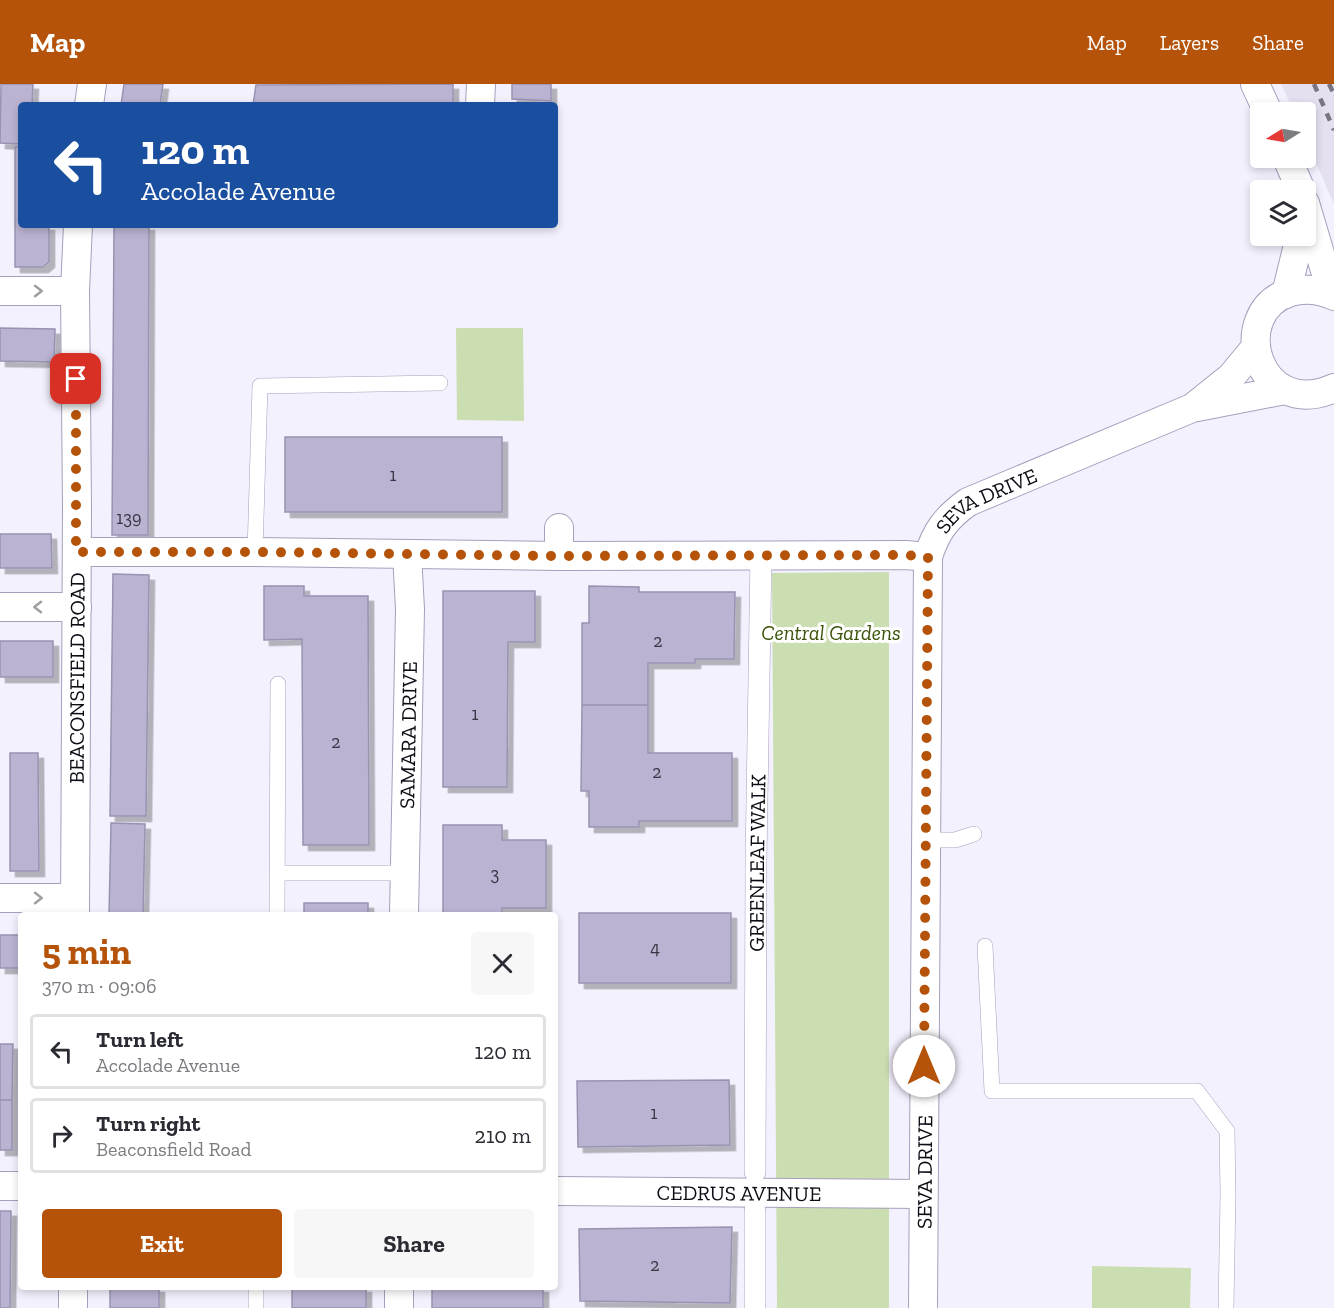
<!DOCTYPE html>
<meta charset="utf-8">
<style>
body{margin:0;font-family:"Zilla Slab",serif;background:#f7f7f7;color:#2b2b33;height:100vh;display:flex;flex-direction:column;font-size:22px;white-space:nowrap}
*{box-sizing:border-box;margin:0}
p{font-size:20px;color:#7c7c81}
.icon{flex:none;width:33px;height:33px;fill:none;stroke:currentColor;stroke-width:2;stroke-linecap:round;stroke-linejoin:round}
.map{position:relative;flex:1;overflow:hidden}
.side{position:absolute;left:18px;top:828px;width:540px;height:378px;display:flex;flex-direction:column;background:#fff;border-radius:6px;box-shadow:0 3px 9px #0003}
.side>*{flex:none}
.top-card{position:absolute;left:18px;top:18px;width:540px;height:126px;border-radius:6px;box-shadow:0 3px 9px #0003;background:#1a4fa0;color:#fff;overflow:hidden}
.needle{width:39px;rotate:259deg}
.buttons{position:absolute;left:1250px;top:18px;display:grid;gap:12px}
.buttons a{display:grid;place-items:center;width:66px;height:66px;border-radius:6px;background:#fff;box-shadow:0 3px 9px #0003;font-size:30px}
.pin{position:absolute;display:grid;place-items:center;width:51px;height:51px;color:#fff;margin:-26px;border-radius:12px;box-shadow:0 3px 9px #0006}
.me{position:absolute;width:66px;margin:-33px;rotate:0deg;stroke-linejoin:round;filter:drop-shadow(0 0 4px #0008)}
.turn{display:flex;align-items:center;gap:21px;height:126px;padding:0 24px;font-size:27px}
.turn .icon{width:78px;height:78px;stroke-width:2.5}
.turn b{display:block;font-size:42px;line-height:51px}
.round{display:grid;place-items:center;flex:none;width:63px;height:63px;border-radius:6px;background:#f7f7f7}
.summary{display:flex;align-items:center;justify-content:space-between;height:102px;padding:0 24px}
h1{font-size:36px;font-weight:700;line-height:45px;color:#b45309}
.primary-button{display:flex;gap:12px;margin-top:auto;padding:12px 24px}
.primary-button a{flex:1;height:69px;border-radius:6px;background:#b45309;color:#fff;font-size:24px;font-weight:700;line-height:69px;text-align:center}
.primary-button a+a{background:#f7f7f7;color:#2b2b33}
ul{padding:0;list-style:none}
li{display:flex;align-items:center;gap:18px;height:75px;margin:0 12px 9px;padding:0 12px;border:3px solid #e1e1e2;border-radius:6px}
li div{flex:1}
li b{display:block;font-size:22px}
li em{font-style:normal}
header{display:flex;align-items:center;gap:36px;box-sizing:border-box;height:84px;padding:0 30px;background:#b45309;color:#fff}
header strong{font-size:28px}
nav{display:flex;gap:33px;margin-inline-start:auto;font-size:21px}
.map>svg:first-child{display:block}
</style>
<header>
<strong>Map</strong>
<nav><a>Map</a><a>Layers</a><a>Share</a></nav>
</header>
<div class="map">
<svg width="1334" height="1224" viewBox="0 0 1334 1224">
<defs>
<filter id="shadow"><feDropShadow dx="5.5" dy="5.5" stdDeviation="0" flood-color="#0004"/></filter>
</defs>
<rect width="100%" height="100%" fill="#f4f1fe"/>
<path fill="#e4e0f0" d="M1281,0h53v120l-29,-66v-26h-11z"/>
<path fill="#cbdeb1" d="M456,244h67l1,93 -67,-1z
M889,488v736h-112l-5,-735z
M1092,1182l99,2 -1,40h-98z"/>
<path fill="#bbb3d2" stroke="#9a92b0" stroke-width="1.5" filter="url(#shadow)" d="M1,0h32l-1,21h-11v39l-21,-1z
M124,0h39l-3,21h-39z
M453,0v21h-200l3,-20z
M512,0h39v17l-39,-2z
M15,63h6v78h28v37l-6,5h-28z
M114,141h35l-1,310h-36z
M0,244l55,1 -1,33 -54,-1z
M285,353h217v75h-217z
M0,450h51l1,34h-52z
M113,490l36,1 -3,241h-36z
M264,502h40v10h64l1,249h-66l-1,-206 -38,1z
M589,502l50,1v5h96l-1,67h-39v4h-47v42h-66v-82h7z
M443,507h92v51h-27l-1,145h-64z
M0,557h53v36h-53z
M582,621h66v48h84v68h-93v6h-50v-36h-8z
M10,669h28l1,118h-29z
M111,739l34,1 -2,91h-34z
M443,741h59v15h44v68h-44v7h-59z
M304,819h64v12h-64z
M579,829h152v70h-152z
M0,851h21v33h-21z
M0,960h13l-1,56h-12z
M729,996l1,65 -152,2 -1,-66z
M0,1016h12v50h-12z
M0,1127h11l-1,97h-10z
M732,1143l-2,76 -150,-2 -1,-72z
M110,1203h49v21h-49z
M292,1203h74v21h-74z
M432,1203h111v21h-111z"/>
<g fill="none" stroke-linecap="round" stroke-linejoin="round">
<g stroke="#a69fbd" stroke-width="16">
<path id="service" d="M255,468l5,-166 180,-3
M926,756h29l19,-6
M277,789h128
M277,831l1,-231
M985,862l7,145h205l30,40 1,64 -2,113
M256,1224v-21"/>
</g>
<g stroke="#a69fbd" stroke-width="22">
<g id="pedestrian">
<path id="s1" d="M755,1088l1,-311 5,-306"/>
<path d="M755,1127v97"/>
</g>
</g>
<g stroke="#a69fbd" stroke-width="30">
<g id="minor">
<path d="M1255,0l13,28"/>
<path d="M89,21l3,-21"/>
<path d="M480,21l1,-21"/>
<path d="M1287,74l14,32"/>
<path d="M1305,119l27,91"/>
<path d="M0,207h75"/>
<path d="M1286,210l11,-45 1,-13"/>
<path d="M1334,212c-15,-7 -29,-8 -44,-4 -64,21 -32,130 44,96"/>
<path d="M1196,321l35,-28 24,-29"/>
<path d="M559,444v28"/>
<path d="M77,468h178l304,4 347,-1 22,2"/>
<path d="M0,523h77"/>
<path d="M0,814h75"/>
<path id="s2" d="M75,831l2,-408 -2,-216 3,-66"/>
<path id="s3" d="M404,831l6,-306 -3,-55"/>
<path d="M0,1102h21"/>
<path id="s4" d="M555,1107l368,3"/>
<path d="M399,1203v21"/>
<path d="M73,1224v-21"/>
<path id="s5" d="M923,1224l5,-751c8,-26 18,-39 40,-55l224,-94 93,-18"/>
</g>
</g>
<use href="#service" stroke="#fff" stroke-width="15"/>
<use href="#pedestrian" stroke="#fff" stroke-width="21"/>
<use href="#minor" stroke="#fff" stroke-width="28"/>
<path stroke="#797682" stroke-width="4.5" stroke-dasharray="8 8" stroke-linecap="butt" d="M1314,0l20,46
M1329,0l5,10"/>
</g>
<defs><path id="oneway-chevron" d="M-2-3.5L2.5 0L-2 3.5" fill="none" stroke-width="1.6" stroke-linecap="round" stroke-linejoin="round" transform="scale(1.5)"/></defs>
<g stroke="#9f9da1">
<use href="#oneway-chevron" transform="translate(38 207)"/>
<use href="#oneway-chevron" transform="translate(38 523) rotate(-180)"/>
<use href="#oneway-chevron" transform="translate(38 814)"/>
</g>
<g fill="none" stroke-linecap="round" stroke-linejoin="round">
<path stroke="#b45309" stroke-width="10" stroke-dasharray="0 18" d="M76,295v173h179l304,4 347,-1 22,2 -4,509"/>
</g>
<g text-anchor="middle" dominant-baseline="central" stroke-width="6" stroke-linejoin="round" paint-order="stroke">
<g font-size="18" fill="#393544">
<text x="393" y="391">1</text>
<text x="129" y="434">139</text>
<text x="658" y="557">2</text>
<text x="475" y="630">1</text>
<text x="336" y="658">2</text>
<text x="657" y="688">2</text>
<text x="495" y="790">3</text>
<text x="655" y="864">4</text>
<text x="654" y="1029">1</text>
<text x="655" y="1181">2</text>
</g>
<g font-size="21" fill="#0e0b15" stroke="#fff">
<text stroke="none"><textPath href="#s5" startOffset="837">SEVA DRIVE</textPath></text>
<text stroke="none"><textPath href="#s2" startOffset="237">BEACONSFIELD ROAD</textPath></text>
<text stroke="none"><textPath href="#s3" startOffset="180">SAMARA DRIVE</textPath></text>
<text stroke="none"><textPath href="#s1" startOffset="309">GREENLEAF WALK</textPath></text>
<text stroke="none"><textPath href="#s5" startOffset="136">SEVA DRIVE</textPath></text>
<text stroke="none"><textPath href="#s4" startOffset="184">CEDRUS AVENUE</textPath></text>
</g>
<g font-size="21" font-style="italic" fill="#3b5309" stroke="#fff">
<text x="831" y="548">Central Gardens</text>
</g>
</g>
</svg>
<div class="buttons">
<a><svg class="needle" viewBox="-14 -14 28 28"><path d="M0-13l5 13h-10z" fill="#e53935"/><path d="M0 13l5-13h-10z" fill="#7c7c81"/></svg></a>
<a><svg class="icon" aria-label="layers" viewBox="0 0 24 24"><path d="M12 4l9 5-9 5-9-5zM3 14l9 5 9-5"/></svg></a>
</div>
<div class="pin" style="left:76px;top:295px;background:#d93025"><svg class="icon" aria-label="arrive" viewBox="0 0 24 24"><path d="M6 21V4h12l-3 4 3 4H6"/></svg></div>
<svg class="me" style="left:924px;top:982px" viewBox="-20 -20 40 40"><circle r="19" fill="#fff"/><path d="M0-13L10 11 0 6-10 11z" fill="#b45309"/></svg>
<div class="top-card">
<div class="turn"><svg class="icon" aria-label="left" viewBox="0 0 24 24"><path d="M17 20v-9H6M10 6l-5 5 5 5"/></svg><div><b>120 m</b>Accolade Avenue</div></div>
</div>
<section class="side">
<div class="summary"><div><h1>5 min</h1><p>370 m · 09:06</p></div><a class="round"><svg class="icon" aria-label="close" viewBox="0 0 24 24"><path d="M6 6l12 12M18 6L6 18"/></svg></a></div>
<ul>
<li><svg class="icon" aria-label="left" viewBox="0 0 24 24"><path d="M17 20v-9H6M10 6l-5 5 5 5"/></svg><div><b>Turn left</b><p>Accolade Avenue</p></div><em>120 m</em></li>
<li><svg class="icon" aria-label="right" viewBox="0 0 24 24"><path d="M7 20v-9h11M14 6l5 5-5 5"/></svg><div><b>Turn right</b><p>Beaconsfield Road</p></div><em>210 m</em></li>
</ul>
<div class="primary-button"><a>Exit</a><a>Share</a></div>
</section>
</div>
